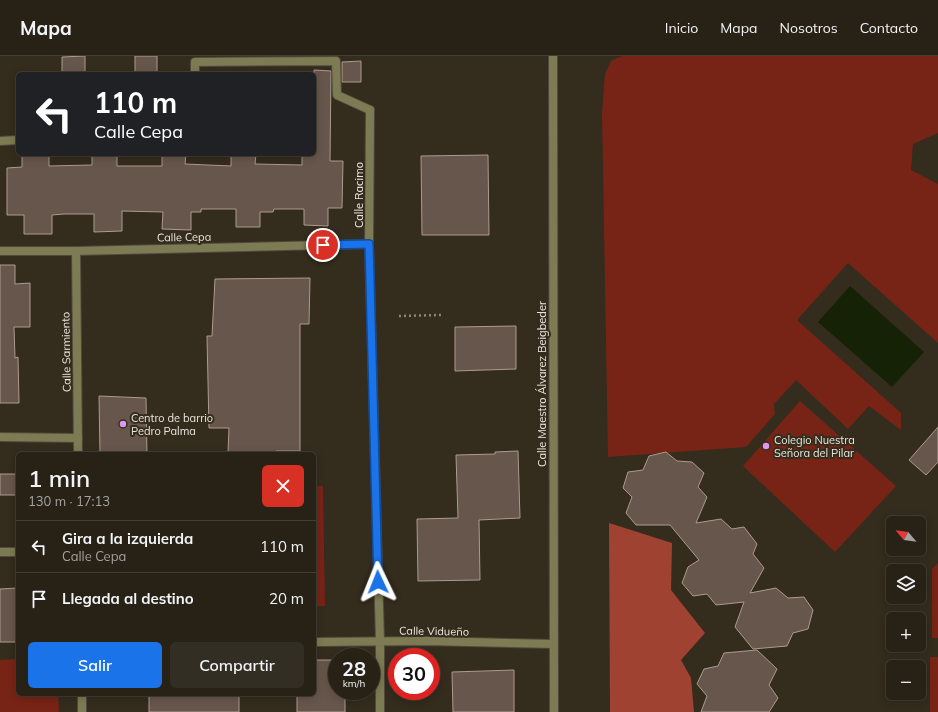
<!DOCTYPE html>
<html lang="es">
<meta charset="utf-8">
<style>
body{margin:0;font-family:Mulish,sans-serif;background:#332e23;color:#f1f3f6;height:100vh;display:flex;flex-direction:column;font-size:15px;white-space:nowrap}
*{box-sizing:border-box;margin:0}
p{font-size:13px;color:#a4a3a1}
.icon{flex:none;width:22px;height:22px;fill:none;stroke:currentColor;stroke-width:2;stroke-linecap:round;stroke-linejoin:round}
.map{position:relative;flex:1;overflow:hidden}
.details{position:absolute;left:16px;top:396px;width:300px;height:244px;display:flex;flex-direction:column;background:#272116;border-radius:6px;box-shadow:0 2px 10px #0003,0 0 0 1px #433e35}
.details>*{flex:none}
.guide{position:absolute;left:16px;top:16px;width:300px;height:84px;border-radius:6px;box-shadow:0 2px 10px #0003,0 0 0 1px #433e35;background:#202124;color:#fff;overflow:hidden}
.needle{width:26px;rotate:299deg}
.buttons{position:absolute;left:886px;top:460px;display:grid;gap:8px}
.buttons a{display:grid;place-items:center;width:40px;height:40px;border-radius:6px;background:#272116;box-shadow:0 2px 10px #0003,0 0 0 1px #433e35;font-size:20px}
.speed{position:absolute;left:328px;top:592px;display:flex;gap:8px;font-size:20px;font-weight:700;text-align:center}
.speed>*{display:grid;place-content:center;width:52px;height:52px;border-radius:50%;background:#272116;box-shadow:0 2px 10px #0003,0 0 0 1px #433e35;line-height:1}
.speed small{font-size:10px;font-weight:400}
.speed .limit{border:6px solid #d22;background:#fff;color:#111}
.pin{position:absolute;display:grid;place-items:center;width:34px;height:34px;color:#fff;margin:-17px;border:2px solid #fff;border-radius:50%;box-shadow:0 1px 4px #0007}
.me{position:absolute;width:44px;margin:-22px;rotate:358deg;stroke-linejoin:round;filter:drop-shadow(0 0 3px #0008)}
.turn{display:flex;align-items:center;gap:14px;height:84px;padding:0 12px;font-size:18px}
.turn .icon{width:52px;height:52px;stroke-width:2.5}
.turn b{display:block;font-size:28px;line-height:34px}
.round{display:grid;place-items:center;flex:none;width:42px;height:42px;border-radius:6px;background:#332e23}
.overview{display:flex;align-items:center;justify-content:space-between;height:68px;padding:0 12px}
h1{font-size:24px;font-weight:600;line-height:30px}
.primary-button{display:flex;gap:8px;margin-top:auto;padding:8px 12px}
.primary-button a{flex:1;height:46px;border-radius:6px;background:#1a73e8;color:#fff;font-size:16px;font-weight:600;line-height:46px;text-align:center}
.primary-button a+a{background:#332e23;color:#f1f3f6}
ul{padding:0;list-style:none}
li{display:flex;align-items:center;gap:12px;height:52px;padding:0 12px;border-top:1px solid #433e35}
li div{flex:1}
li b{display:block;font-size:15px}
li em{font-style:normal}
header{display:flex;align-items:center;gap:24px;box-sizing:border-box;height:56px;padding:0 20px;background:#272116;border-bottom:1px solid #433e35}
header strong{font-size:19px}
nav{display:flex;gap:22px;margin-inline-start:auto;font-size:14px}
.map>svg:first-child{display:block}
</style>
<header>
<strong>Mapa</strong>
<nav><a>Inicio</a><a>Mapa</a><a>Nosotros</a><a>Contacto</a></nav>
</header>
<div class="map">
<svg width="938" height="656" viewBox="0 0 938 656">
<rect width="100%" height="100%" fill="#342c1d"/>
<path fill="#772416" d="M622,0h316v77l-25,11 -2,26 27,14v159l-90,-80 -51,57 104,93v17l-32,-24 -21,23 -52,-49 -22,24 1,10 -29,33 -138,10 -6,-344 3,-39 6,-13z
M800,345l96,85 -61,66 -92,-86z
M314,430h9l2,120h-11z
M938,507v75h-6v-69z
M930,601h8v55h-8z
M18,603v35h40l1,18h-59v-52z"/>
<path fill="#a04231" d="M609,467l63,20 -1,47 34,43 -24,27 10,18 3,34h-84z"/>
<path fill="#152206" d="M850,230l74,66 -32,35 -74,-65z"/>
<path fill="#67564b" stroke="#ad9b8f" d="M85,0v18h-23v-17z
M135,0h22v18h-22z
M361,5v21h-19v-20z
M314,14l17,1 -1,90h13l-1,47h-14v18l-24,-1v-16h-30l-1,3h-13v15h-24v-18h-35v3h-10v18l-29,-1 1,-17 -41,-1v20l-28,1v-18h-30l-12,1v19h-28v-19h-17v-47l15,-1v-13h27v12l43,-1v-11h25v12h45v-12h24l-1,10 46,2v-12h25l-1,10 47,1v-11h12z
M488,99l1,80h-67l-1,-79z
M0,209h15v19l15,-1v44h-16l1,31 3,-1 1,46h-19z
M310,222l-1,46h-9v127h-24v3h-24v-2h-24l1,-24h-20l-2,-92h5l3,-57z
M516,270v43l-61,2v-44z
M99,340l47,2 1,56h-47z
M938,371v35l-12,13 -17,-15z
M518,395l2,67 -41,2 1,60 -62,1 -1,-62 41,-1 -2,-63 39,-1v-2z
M666,396l11,9 15,1 12,11 -6,14 9,10 -11,26 25,-4 11,10 12,-2 13,17 -4,10 11,14 -14,25 26,-5 12,10 16,-1 9,13 -5,19 -15,4 -6,13 -34,3 -18,-22 9,-25 -28,3 -9,-11 -14,2 -11,-13 6,-16 11,-7 -29,-35h-34l-10,-12 6,-16 -9,-9 5,-16 15,-2 6,-14z
M0,418h18v21h-18z
M18,532l-1,54h-17v-53z
M757,594l20,19 -8,16 9,13 -9,14h-68l6,-16 -10,-12 7,-15 14,-3 6,-13z
M314,604h23v31h8v21h-48v-18h17z
M514,614v42h-61l-1,-40z
M149,638h90v18h-90z"/>
<g fill="none" stroke-linecap="round" stroke-linejoin="round">
<g stroke="#514a3c" stroke-width="10">
<path id="pedestrian" d="M195,18v-12l141,-1 1,34 33,15
M0,85l18,-1
M0,381l78,1"/>
</g>
<g stroke="#514a3c" stroke-width="10">
<path id="minor" d="M553,0l1,656
M370,54l-1,134 11,397v71
M0,195h76l293,-7
M76,195l2,203
M0,496h18
M314,586l113,-1 126,3
M82,638v18"/>
</g>
<path stroke="#8d867a" stroke-width="2.5" stroke-dasharray="2 3" stroke-linecap="butt" d="M399,260l42,-1"/>
<use href="#pedestrian" stroke="#7d7b53" stroke-width="8"/>
<use href="#minor" stroke="#7d7b53" stroke-width="8"/>
</g>
<g fill="none" stroke-linecap="round" stroke-linejoin="round">
<g stroke="#114b97" stroke-width="10">
<path id="route" d="M323,189l46,-1 9,338"/>
</g>
<use href="#route" stroke="#1a73e8" stroke-width="7"/>
</g>
<g fill="#df98f2" stroke="#342c1d" stroke-width="1.5">
<circle cx="123" cy="368" r="4"/>
<circle cx="766" cy="390" r="4"/>
</g>
<g text-anchor="middle" dominant-baseline="central" stroke-width="4" stroke-linejoin="round" paint-order="stroke">
<g font-size="11" fill="#ebe6dc" stroke="#342c1d">
<text transform="translate(359 139) rotate(-90)">Calle Racimo</text>
<text transform="translate(184 181) rotate(-1)">Calle Cepa</text>
<text transform="translate(66 296) rotate(-91)">Calle Sarmiento</text>
<text transform="translate(542 328) rotate(-90)">Calle Maestro Álvarez Beigbeder</text>
<text transform="translate(434 575) rotate(1)">Calle Vidueño</text>
</g>
<g font-size="11" fill="#ebe6dc" stroke="#342c1d" text-anchor="start">
<text x="131" y="362">Centro de barrio<tspan x="131" dy="13">Pedro Palma</tspan></text>
<text x="774" y="384">Colegio Nuestra<tspan x="774" dy="13">Señora del Pilar</tspan></text>
</g>
</g>
</svg>
<div class="buttons">
<a><svg class="needle" viewBox="-14 -14 28 28"><path d="M0-13l5 13h-10z" fill="#e53935"/><path d="M0 13l5-13h-10z" fill="#a4a3a1"/></svg></a>
<a><svg class="icon" aria-label="layers" viewBox="0 0 24 24"><path d="M12 4l9 5-9 5-9-5zM3 14l9 5 9-5"/></svg></a>
<a>+</a>
<a>−</a>
</div>
<div class="speed"><div>28<small>km/h</small></div><div class="limit">30</div></div>
<div class="pin" style="left:323px;top:189px;background:#d93025"><svg class="icon" aria-label="arrive" viewBox="0 0 24 24"><path d="M6 21V4h12l-3 4 3 4H6"/></svg></div>
<svg class="me" style="left:378px;top:526px" viewBox="-20 -20 40 40"><path d="M0-17L14 15 0 8-14 15z" fill="#1a73e8" stroke="#fff" stroke-width="4"/></svg>
<div class="guide">
<div class="turn"><svg class="icon" aria-label="left" viewBox="0 0 24 24"><path d="M17 20v-9H6M10 6l-5 5 5 5"/></svg><div><b>110 m</b>Calle Cepa</div></div>
</div>
<section class="details">
<div class="overview"><div><h1>1 min</h1><p>130 m · 17:13</p></div><a class="round" style="background:#d93025;color:#fff"><svg class="icon" aria-label="close" viewBox="0 0 24 24"><path d="M6 6l12 12M18 6L6 18"/></svg></a></div>
<ul>
<li><svg class="icon" aria-label="left" viewBox="0 0 24 24"><path d="M17 20v-9H6M10 6l-5 5 5 5"/></svg><div><b>Gira a la izquierda</b><p>Calle Cepa</p></div><em>110 m</em></li>
<li><svg class="icon" aria-label="arrive" viewBox="0 0 24 24"><path d="M6 21V4h12l-3 4 3 4H6"/></svg><div><b>Llegada al destino</b></div><em>20 m</em></li>
</ul>
<div class="primary-button"><a>Salir</a><a>Compartir</a></div>
</section>
</div>
